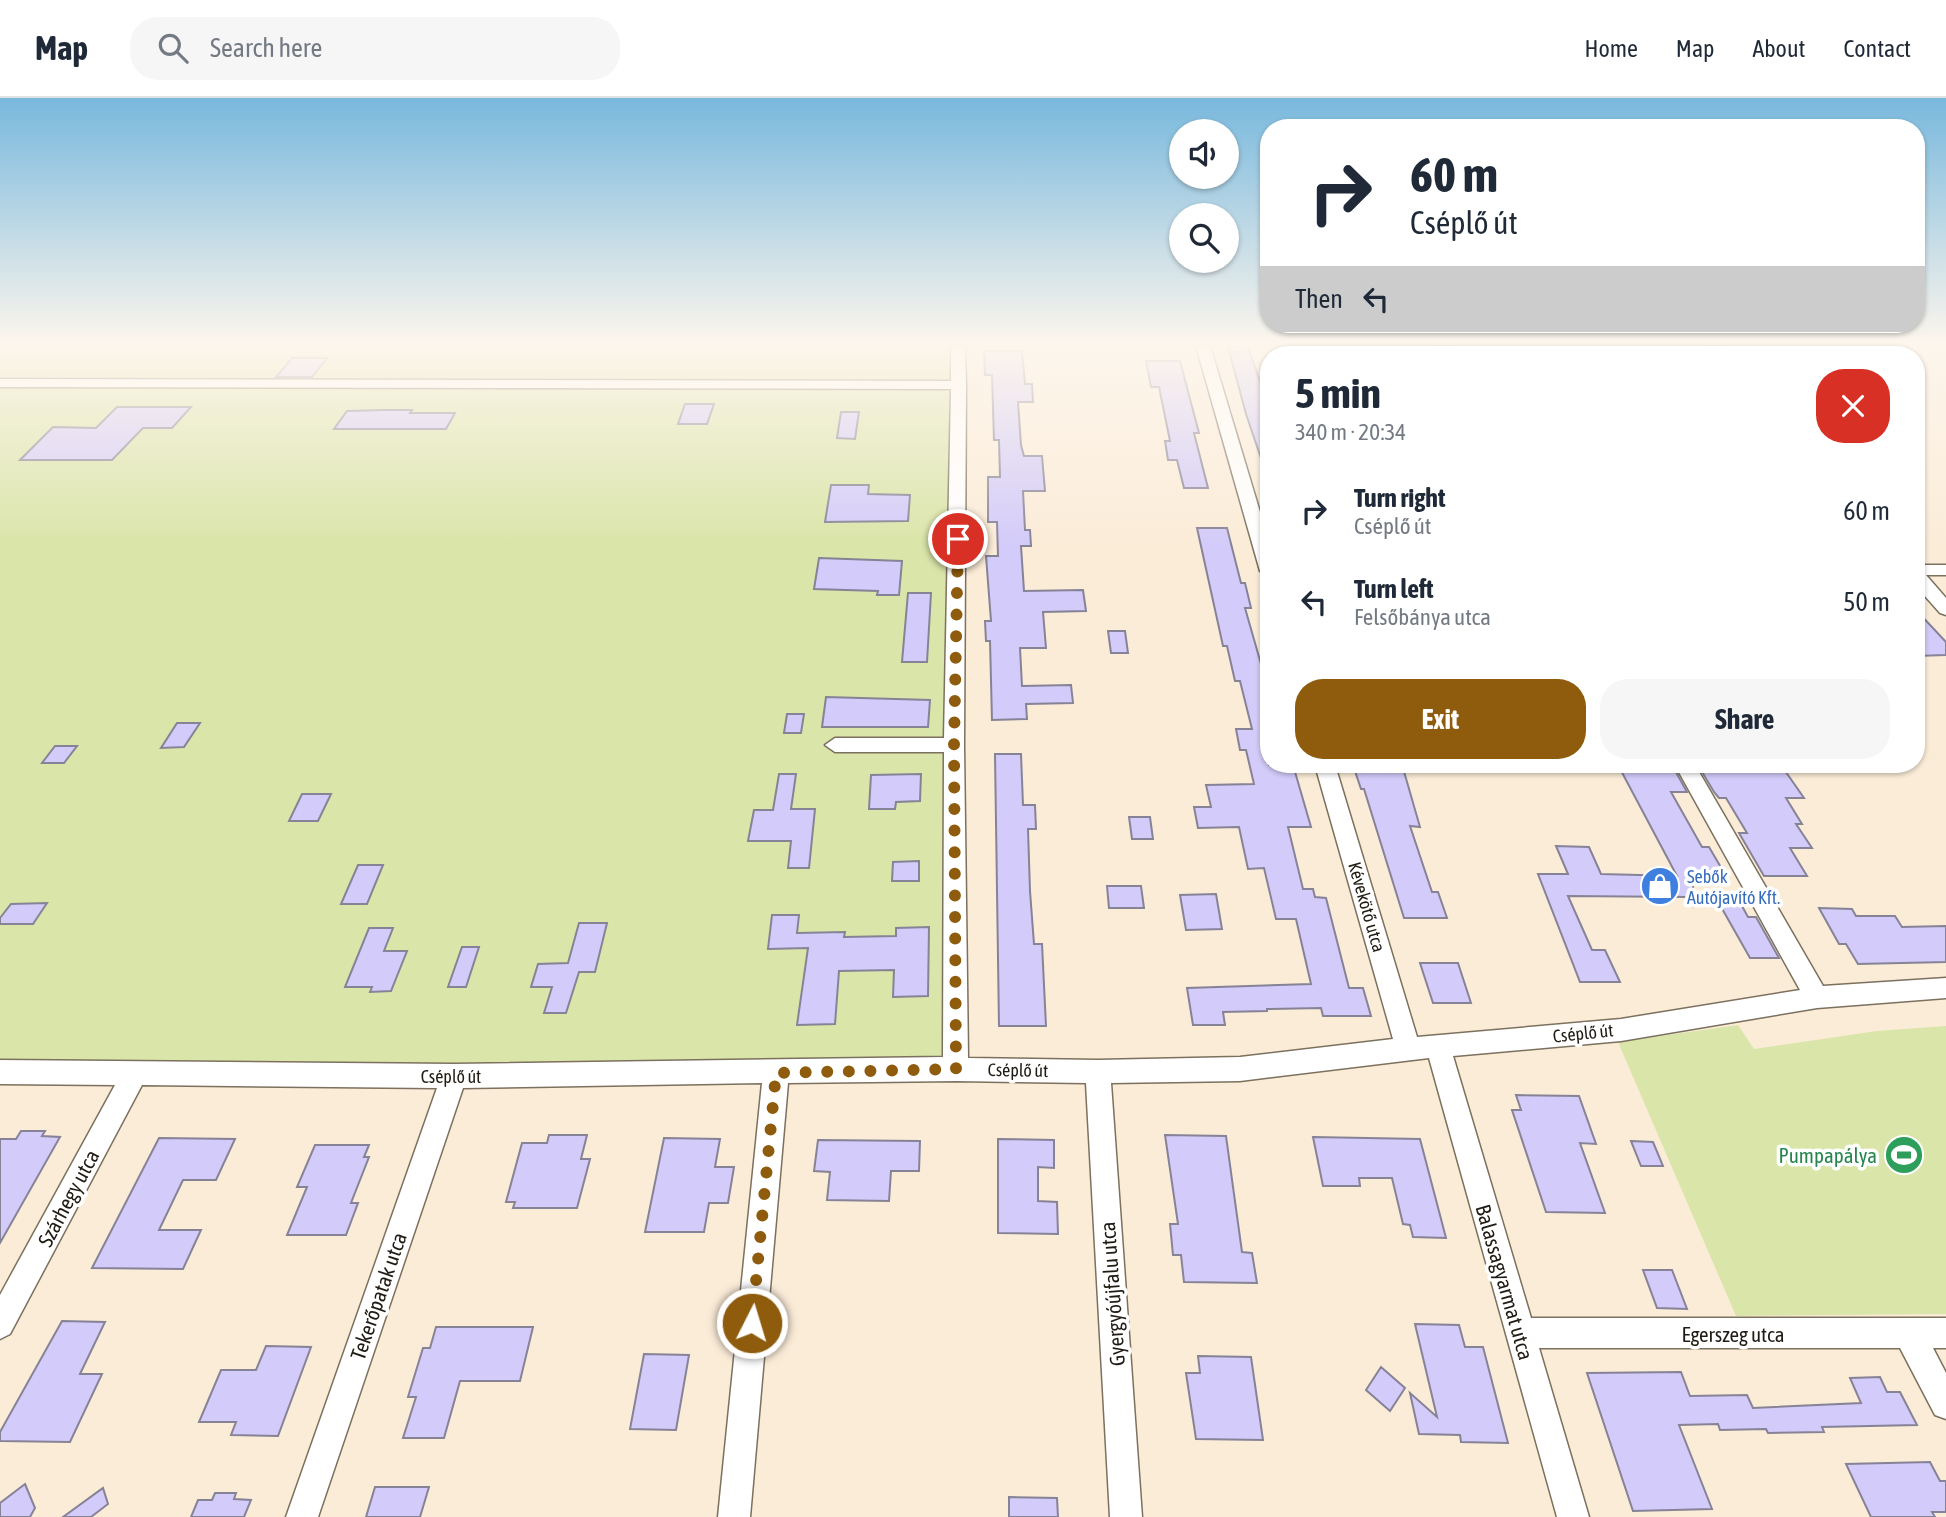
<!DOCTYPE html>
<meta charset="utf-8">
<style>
body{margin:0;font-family:"Asap Condensed",sans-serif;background:#f6f6f7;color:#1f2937;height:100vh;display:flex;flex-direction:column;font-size:26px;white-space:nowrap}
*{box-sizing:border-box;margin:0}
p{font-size:23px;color:#747a83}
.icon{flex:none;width:38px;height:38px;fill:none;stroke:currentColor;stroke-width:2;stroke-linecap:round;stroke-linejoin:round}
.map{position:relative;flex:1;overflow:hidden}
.sheet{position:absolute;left:1260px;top:248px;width:665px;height:427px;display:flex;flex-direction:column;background:#fff;border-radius:28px;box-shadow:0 2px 5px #0004}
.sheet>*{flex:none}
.top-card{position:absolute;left:1260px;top:21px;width:665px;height:214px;border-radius:28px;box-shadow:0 2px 5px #0004;background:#fff;color:#1f2937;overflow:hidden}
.controls{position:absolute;left:1169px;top:21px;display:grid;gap:14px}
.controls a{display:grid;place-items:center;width:70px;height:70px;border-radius:50%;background:#fff;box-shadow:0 2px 5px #0004;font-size:35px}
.pin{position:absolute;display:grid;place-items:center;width:60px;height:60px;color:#fff;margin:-30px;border:4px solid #fff;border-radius:50%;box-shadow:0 2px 7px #0007}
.me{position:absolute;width:77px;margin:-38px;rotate:5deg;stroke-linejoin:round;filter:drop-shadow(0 0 5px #0008)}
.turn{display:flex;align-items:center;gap:24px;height:147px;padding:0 35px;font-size:32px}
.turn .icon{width:91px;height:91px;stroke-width:2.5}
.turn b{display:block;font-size:49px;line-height:60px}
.then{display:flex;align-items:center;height:66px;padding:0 35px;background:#0003;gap:14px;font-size:26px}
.round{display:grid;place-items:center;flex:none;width:74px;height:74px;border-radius:28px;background:#f6f6f7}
.overview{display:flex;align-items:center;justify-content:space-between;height:119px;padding:0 35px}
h1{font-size:42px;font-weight:700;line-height:52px}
.cta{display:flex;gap:14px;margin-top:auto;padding:14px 35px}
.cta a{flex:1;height:80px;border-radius:28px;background:#8f5b0c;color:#fff;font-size:28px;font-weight:700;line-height:80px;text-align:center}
.cta a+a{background:#f6f6f7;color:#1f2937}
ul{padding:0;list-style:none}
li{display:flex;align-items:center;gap:21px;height:91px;padding:0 35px}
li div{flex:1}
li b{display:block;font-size:26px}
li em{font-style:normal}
header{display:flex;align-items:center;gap:42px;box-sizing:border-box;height:98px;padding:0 35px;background:#fff;border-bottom:2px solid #e0e1e3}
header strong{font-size:33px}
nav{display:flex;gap:38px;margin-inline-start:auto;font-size:24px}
.search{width:490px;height:63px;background:#f6f6f7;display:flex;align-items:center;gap:18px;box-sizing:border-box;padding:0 24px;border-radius:28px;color:#747a83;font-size:26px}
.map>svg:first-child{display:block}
</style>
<header>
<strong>Map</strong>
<div class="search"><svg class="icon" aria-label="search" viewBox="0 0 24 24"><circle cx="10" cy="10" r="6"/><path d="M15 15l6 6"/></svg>Search here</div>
<nav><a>Home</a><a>Map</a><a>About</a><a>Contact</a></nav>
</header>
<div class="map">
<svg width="1946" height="1419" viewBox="0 0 1946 1419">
<rect width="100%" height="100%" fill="#fbecd8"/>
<path fill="#dae5a9" d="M0,248h958l-2,723 -956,3z
M1738,927l16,24 123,-18 69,-5v288l-210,2 -118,-274z"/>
<path fill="#d3cbf9" stroke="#868397" stroke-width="2" d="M1228,249h20l21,60v62l-4,1 -19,-56z
M984,253h38l3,33h7l1,18h-15l3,43 3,11h18l3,35h-22l2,39h5l1,16h-10l3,45 59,-1 3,21 -43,1 3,36h-26l2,38 49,-1 2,18 -47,1 1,15 -35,1 -2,-79h-4l-1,-20h6l-5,-65h12l-1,-34h-9v-45h12l-1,-37h-5l-2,-65h-7z
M292,260h35l-15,19h-36z
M1146,263h34l19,72h-5l14,55h-24l-7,-28h-9l-3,-19h5l-11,-54h-8z
M685,306h29l-7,20h-29z
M117,309h74l-19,21h-29l-31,32h-92l33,-33 43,1z
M384,312h28l-2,3h45l-9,16h-112l13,-18z
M841,314h18l-4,27 -18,-1z
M831,387h38l-1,9 42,1 -2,26 -83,1z
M1197,430h30l14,55h4l6,25h-6l24,84v73h24l18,62h-23l15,62h10l2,8 11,1 23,90h14l8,28h-48l-2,-8 -54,1v2l-44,1 2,13h-32l-6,-37 124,-4 -15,-65h-20l-12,-51 -16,1 -9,-42 -41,1 -4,-21h17l-5,-22 48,-1 -8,-34h-6l-4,-21h16l-12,-48h-5l-8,-35h-4z
M819,460l83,3 -3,34h-22l1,-4 -64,-2z
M908,495h23l-4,69h-25z
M1916,512l30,32v13l-30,1z
M1108,533h17l3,22h-17z
M826,599l104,3 -2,27h-106z
M787,616h17l-3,19h-17z
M177,625h23l-16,24 -23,1z
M55,648h22l-13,17h-22z
M995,656h26l2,51h12l1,24h-8l2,62 4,53h8l4,82h-47z
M1618,667h54l15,27h-16l31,55h7l17,29h-33v29l-5,-8 -120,-1 24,54h13l15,32h-40l-42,-108h30l-12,-28 33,1 12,27 76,2z
M1698,667h83l23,33h-18l16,26h-6l16,24h-22l17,28h-43l-25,-43h8l-21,-35h-7l-5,-6z
M1354,670h49l17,59 -10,-1 22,66h6l9,26h-43l-40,-129h-3z
M779,676h17l-5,35h24l-6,59h-21l3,-27h-43l6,-31h19z
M921,676l-1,27 -24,1 -1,7h-26l2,-34z
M302,696h29l-13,27h-29z
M1129,719h21l3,22h-21z
M919,763v20h-27l1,-19z
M358,767h25l-16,39h-26z
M1107,788h34l3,22h-35z
M1216,796l6,35 -36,1 -6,-35z
M47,805l-14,21h-33v-6l11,-14z
M1720,807l22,1 6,11h8l23,41h-29z
M1819,810l33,1 4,7h39l7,11 44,-1v36l-88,2 -12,-20h-7z
M772,817h27l-2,18 48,-1 -1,5 52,-1v-8l33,-1 -1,69 -35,1 1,-27 -55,1 -4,53 -38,1 11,-77 -40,1z
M579,825h28l-12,49h-16l-13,41h-22l8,-26h-21l7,-23 30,-1z
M369,830h24l-9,23h23l-16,40 -21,1 2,-5h-27z
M462,849h17l-13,40h-18z
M1420,865h38l13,40h-38z
M1516,997l63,1 17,48 -16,-1 25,70 -59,-1 -34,-102h9z
M21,1033h24l-3,5 18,1 -60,106v-104h16z
M549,1037h38l-6,24h9l-13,49h-64l2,-6h-9l16,-59h25z
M1165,1037l61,1 16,116 10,1 5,30 -73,-1 -3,-27h-8l-3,-31h8z
M1313,1039l107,2 26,99 -33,-1 -3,-12 -7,-1 -11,-46h-33l1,8h-37z
M159,1040l76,1 -19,41h-33l-24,50h42l-18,39 -91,-1z
M664,1040l56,1 -5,28h19l-6,36h-19l-5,29h-59z
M998,1041l56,1v28l-16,-1v34l19,1 1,32 -60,-1z
M818,1042l102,1 -1,30h-28l-2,30 -62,-1 3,-28 -16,-1z
M1631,1043l22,1 10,24h-22z
M315,1047h54l-5,12h5l-18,46h7l-12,32h-59l20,-48h-10z
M1643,1172h29l15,39 -30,-1z
M62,1223l43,1 -25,52h22l-32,68 -70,-1v-9z
M1415,1226l44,1 6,22h18l25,96 -47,-1 -1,-7 -41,-1 -9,-41 27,24z
M436,1229h97l-13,54h-60l-16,57h-41l13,-41h-8l15,-49h7z
M266,1248l45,1 -33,89 -47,-1 5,-13h-37l22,-52h35z
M644,1256l45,1 -13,75 -46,-1z
M1198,1258l53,1 12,83 -67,-1 -10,-66h14z
M1381,1269l24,21 -15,23 -24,-21z
M1681,1274l9,24 57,-1 6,13 108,-5 -11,-25 30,-1 7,15h13l17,33 -95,2 2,5 -56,1 -2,-4 -46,1 -2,-6 -39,1 33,84 -79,2 -46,-138z
M1930,1364l10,19h6v31h-14l3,5h-64l-25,-53z
M25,1386l10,24 -5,9h-30v-14z
M375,1389h54l-9,30h-54z
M103,1390l5,16 -17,13h-28z
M215,1395h21l-2,6 17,1 -7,17h-53l7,-17h14z
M1009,1399l48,1 1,19h-49z"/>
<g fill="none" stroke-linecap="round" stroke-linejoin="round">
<g stroke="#7c705e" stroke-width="3">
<path id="minor" d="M951,248h14l1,39 -2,360 4,313 130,2 142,-3 153,-18 -78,-274h20l82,272 204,-18 179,-29 -125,-225h20l128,221 123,-8v20l-129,10 -196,33 -168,15 78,262h415v30h-13l13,25v46l-11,-4 -35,-67h-361l50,169h-32l-128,-459 -189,23 -129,2 31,434h-32l-24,-434 -130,-2 -168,2 -38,434h-32l44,-434 -299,5 -145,429h-32l151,-429 -295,-3 -132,249 -10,5v-44l115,-210 -115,-1v-24l454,4 489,-7 1,-305h-109l-10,-7 10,-7h109l7,-349 -951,-2v-8l951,2z
M1196,248h14l59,196v34l-9,-5z
M1438,248h14l5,9h-14z
M1706,248h14l7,9h-14z
M1916,467h30v10h-20l20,23v17l-6,-2 -24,-27z"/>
</g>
<use href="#minor" fill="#fff" fill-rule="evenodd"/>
</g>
<linearGradient id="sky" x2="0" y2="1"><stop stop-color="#78b8dd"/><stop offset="0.55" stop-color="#fdf6ed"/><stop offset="1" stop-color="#fdf6ed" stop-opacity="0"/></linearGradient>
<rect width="1946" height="447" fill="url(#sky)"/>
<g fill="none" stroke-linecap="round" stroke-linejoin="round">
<path stroke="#8f5b0c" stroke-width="12" stroke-dasharray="0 21.6" d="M752,1225l24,-250 180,-4 -2,-324 4,-206"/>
</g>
<defs>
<g id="shop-disc" transform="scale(2.0125)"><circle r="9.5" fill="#3f7fe0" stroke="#fff"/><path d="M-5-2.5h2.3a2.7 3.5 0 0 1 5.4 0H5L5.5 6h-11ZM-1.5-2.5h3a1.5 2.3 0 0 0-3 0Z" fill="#fff"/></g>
<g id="stadium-disc" transform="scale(2.0125)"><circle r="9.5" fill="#2e9e5b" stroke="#fff"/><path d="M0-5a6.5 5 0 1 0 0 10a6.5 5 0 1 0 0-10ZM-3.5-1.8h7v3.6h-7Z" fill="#fff"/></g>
</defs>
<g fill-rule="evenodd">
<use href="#shop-disc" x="1660" y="788"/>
<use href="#stadium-disc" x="1904" y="1057"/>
</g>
<g text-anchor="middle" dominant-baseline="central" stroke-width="7" stroke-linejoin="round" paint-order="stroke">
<g font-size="18" fill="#366cbe" stroke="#fff" text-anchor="start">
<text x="1687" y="778">Sebők<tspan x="1687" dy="21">Autójavító Kft.</tspan></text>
</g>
<g font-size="18" fill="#201b14" stroke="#fff">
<text transform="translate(1367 809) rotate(74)">Kévekötő utca</text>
<text transform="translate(1583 935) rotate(-6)">Cséplő út</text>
<text transform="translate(1018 972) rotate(1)">Cséplő út</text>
<text x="451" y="978">Cséplő út</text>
</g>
<g font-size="21" fill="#27864d" stroke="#fff" text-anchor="end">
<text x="1877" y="1057">Pumpapálya</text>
</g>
<g font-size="21" fill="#201b14" stroke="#fff">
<text transform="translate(68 1100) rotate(-62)">Szárhegy utca</text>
<text transform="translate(1505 1184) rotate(74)">Balassagyarmat utca</text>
<text transform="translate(1112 1196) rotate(-94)">Gyergyóújfalu utca</text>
<text transform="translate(378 1198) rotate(-71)">Tekerőpatak utca</text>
<text x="1733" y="1236">Egerszeg utca</text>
</g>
</g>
</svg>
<div class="controls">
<a><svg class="icon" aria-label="sound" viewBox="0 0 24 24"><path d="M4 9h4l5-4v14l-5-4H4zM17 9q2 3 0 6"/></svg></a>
<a><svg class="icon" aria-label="search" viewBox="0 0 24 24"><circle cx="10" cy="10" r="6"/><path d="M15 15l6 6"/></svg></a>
</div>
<div class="pin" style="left:958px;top:441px;background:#d93025"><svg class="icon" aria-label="arrive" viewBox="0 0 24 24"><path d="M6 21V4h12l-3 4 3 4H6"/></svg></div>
<svg class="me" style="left:752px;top:1225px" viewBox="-20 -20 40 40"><circle r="17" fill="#8f5b0c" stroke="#fff" stroke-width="3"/><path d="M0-11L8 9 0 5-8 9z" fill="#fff"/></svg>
<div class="top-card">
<div class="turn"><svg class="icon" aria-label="right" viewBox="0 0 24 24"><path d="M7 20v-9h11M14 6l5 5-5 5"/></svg><div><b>60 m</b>Cséplő út</div></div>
<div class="then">Then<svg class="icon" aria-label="left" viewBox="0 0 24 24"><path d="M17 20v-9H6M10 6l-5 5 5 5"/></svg></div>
</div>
<section class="sheet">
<div class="overview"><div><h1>5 min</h1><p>340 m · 20:34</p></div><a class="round" style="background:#d93025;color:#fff"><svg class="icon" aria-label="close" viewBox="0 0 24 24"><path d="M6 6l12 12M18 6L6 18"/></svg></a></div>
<ul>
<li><svg class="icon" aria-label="right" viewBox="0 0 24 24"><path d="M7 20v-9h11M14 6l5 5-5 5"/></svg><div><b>Turn right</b><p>Cséplő út</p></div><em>60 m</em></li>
<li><svg class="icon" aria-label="left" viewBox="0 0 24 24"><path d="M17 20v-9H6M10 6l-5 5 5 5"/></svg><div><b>Turn left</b><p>Felsőbánya utca</p></div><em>50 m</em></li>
</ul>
<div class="cta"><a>Exit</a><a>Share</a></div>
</section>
</div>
